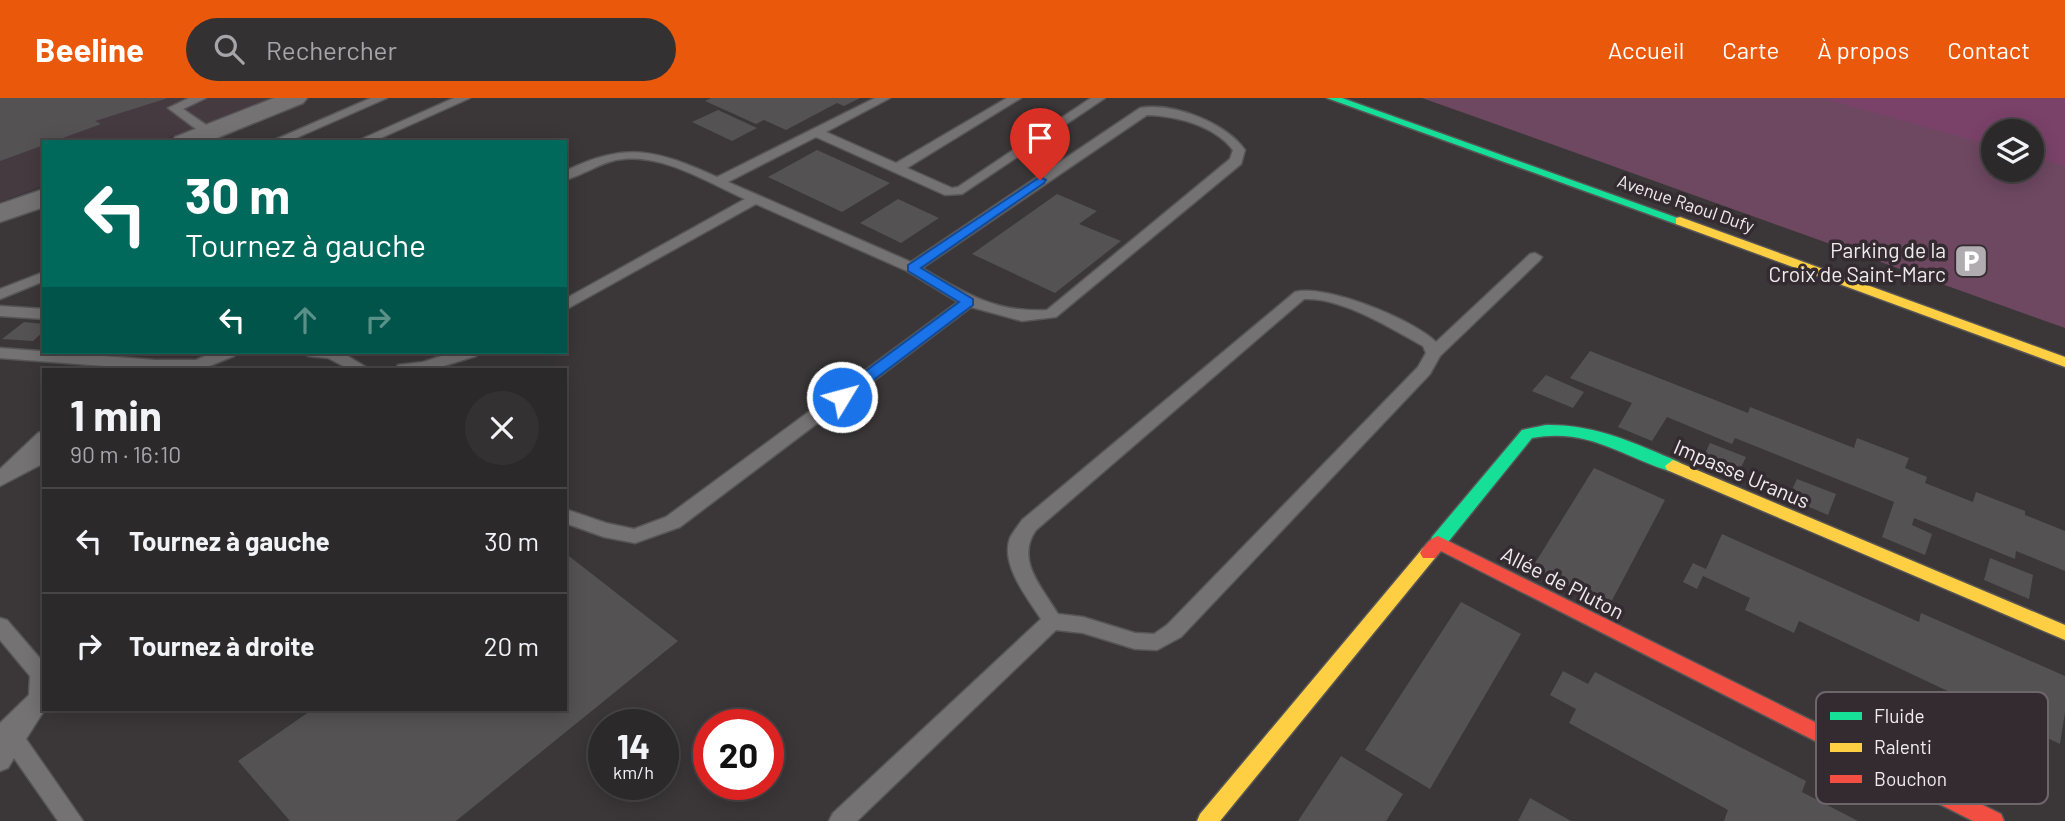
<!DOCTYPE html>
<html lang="fr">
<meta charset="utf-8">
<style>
body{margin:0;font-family:Barlow,sans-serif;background:#343133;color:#f1f3f6;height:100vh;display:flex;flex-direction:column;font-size:26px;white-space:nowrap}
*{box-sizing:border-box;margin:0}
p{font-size:23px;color:#a6a6a9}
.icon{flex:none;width:38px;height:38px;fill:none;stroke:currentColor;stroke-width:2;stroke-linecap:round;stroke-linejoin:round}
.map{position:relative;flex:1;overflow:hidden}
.panel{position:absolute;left:42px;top:270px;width:525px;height:343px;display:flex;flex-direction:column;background:#2c292b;border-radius:0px;box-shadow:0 4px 18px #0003,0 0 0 2px #484547}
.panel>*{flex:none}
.banner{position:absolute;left:42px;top:42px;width:525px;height:214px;border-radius:0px;box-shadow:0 4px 18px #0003,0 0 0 2px #484547;background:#00695c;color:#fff;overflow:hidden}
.buttons{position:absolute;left:1981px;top:21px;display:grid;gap:14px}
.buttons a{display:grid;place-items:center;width:63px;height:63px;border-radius:50%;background:#2c292b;box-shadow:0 4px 18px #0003,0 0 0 2px #484547;font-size:35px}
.speed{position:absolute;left:588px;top:611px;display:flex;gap:14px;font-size:35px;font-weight:700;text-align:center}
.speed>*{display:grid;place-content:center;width:91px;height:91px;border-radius:50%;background:#2c292b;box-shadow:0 4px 18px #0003,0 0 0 2px #484547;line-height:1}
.speed small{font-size:18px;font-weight:400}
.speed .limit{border:10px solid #d22;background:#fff;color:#111}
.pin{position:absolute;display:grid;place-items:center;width:60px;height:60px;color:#fff;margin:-72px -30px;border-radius:50% 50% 50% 0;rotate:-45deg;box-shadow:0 0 7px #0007}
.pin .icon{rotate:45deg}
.me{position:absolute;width:77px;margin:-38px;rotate:53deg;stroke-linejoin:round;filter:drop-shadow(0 0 5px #0008)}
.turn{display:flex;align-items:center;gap:24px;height:147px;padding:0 28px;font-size:32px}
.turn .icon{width:91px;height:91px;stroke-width:2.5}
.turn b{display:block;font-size:49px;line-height:60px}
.lanes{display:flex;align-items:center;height:66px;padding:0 28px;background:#0003;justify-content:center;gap:35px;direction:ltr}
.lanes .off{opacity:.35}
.round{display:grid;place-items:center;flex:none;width:74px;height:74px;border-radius:37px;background:#343133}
.summary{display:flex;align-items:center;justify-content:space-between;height:119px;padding:0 28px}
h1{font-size:42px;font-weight:700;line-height:52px}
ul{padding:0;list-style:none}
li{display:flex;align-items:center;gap:21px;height:105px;padding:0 28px;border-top:2px solid #484547}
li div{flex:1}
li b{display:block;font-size:26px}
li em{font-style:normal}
header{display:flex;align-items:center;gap:42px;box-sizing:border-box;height:98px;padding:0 35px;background:#ea580c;color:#fff}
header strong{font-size:33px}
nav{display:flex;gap:38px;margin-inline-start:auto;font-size:24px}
.search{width:490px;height:63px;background:#343133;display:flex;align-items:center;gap:18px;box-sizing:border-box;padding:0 24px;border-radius:38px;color:#a6a6a9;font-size:26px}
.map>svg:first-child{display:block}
</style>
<header>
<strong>Beeline</strong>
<div class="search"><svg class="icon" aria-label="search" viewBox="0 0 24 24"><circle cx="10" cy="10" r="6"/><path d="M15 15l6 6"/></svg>Rechercher</div>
<nav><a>Accueil</a><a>Carte</a><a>À propos</a><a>Contact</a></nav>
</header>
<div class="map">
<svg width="2065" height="723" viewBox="0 0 2065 723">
<rect width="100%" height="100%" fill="#3b3739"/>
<path fill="#463a41" d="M0,0h271l-114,44h-113v43l-44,17z"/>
<path fill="#6e4861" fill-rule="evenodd" d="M1422,0h643v230l-595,-213zM1993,33h39v39h-39z"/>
<path fill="#7b4269" d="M1822,0h243v68l-33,-10v-25h-39v15z"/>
<path fill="#555254" d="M0,0h168l-73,23 6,3 -49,18h-8v3l-44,16z
M711,0h149l-16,8 -7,-3 -51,27 -22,-10 -8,4 -51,-23z
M718,12l39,18 -25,13 -40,-19z
M817,52l73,33 -48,29 -74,-35z
M1057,96l40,17 -18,13 42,17 -66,52 -83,-39z
M898,101l41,19 -38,25 -41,-20z
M24,224l20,2v7l-11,10 -31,-2z
M1590,253l158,62 2,-6 104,41 3,-10 52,20 -4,10 22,9 -2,6 48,19 3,-10 49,19v4l40,16v40l-49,-20 -1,8 -101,-41 -2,7 20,9 -7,21 -43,-18 12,-35 -159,-64 -3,6 -65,-27 -15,24 -34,-14 14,-24 -62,-25z
M1546,277l38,17 -11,16 -41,-17z
M1710,345l36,14 -9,19 -36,-14z
M1594,370l71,32 -56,106 -77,-38z
M1797,381l39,15 -8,21 -40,-17z
M1722,436l197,88 2,-9 144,63v36l-5,32 -261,-123 -5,12 -49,-23 5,-12 -47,-22 -6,13 -14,-7 10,-19 13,6z
M565,455l113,88 -222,180h-166l-52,-60 75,-52h252z
M1990,460l43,17 -4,24 -45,-19z
M1461,504l60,32 -91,155 -65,-39z
M1563,573l25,13 7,-12 211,109 -4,11 56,29h-134l4,-11 -159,-87 7,-14 -26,-14z
M1341,658l62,38 -17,27h-88z
M1530,700l41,23h-53z"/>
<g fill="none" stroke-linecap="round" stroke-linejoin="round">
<g stroke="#575556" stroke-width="3">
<path id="lane" d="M189,0h17l-23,11 29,20v6h-8l-36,-27z
M371,0h16l-100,44h-17z
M454,0h16l-98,44h-17z
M875,0h15l-64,34 70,31 111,-65h14l-114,70 45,20 6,-1 133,-89h14l-143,96 -17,1 -129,-58 -88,45 183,80 229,-154c33,-6 86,15 105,42l-4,14 -185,153 -34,4 -51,-14 -291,220 -45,16 -31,-6 -39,-14v-14l41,14 28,6 32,-12 292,-215 -51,-31 -151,-67 -191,106v-11l180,-100c-38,-17 -86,-48 -129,-39 -18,4 -33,15 -51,20v-9c63,-30 91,-21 152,6zM1147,17c29,1 67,10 86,35l-3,9 -183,151c-51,3 -83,-17 -125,-42z
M1535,155l7,4 -2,3 -100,96 -10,18 -249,263 -24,13 -22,-1 -52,-16 -27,-3 -199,191h-28l4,-8 208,-194c-13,-20 -41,-55 -31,-81 3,-6 8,-12 12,-18l273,-228c31,-8 119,28 141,50l94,-88zM1304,201c37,-2 87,29 119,47l3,7 -8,14 -251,258 -13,9 -19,-1 -52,-16 -25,-3c-16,-27 -43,-54 -22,-84z
M44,174v9l-44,18v-10z
M0,208l44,3v10l-44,-3z
M0,250l155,12h41l19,-8h21l-2,4 -32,13h-59l-143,-11z
M306,254h35l28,17h-20l-21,-11 -20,-2z
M454,254h24l-2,4 -42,13h-38l2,-4 25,-3z
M44,333l-2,19 2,-1v14l-44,23v-17l38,-36z
M0,520l7,2 37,43 1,46 -19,30 57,82h-25l-44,-63 -6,10 -8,3v-48l29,-28 1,-19 -30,-36z"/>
</g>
<g stroke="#575556" stroke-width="3">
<path id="street" d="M274,0h33l-4,5 -96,39h-35l3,-5z
M44,91v18l-44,15v-18z"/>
</g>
<g stroke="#575556" stroke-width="3">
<path id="fast" d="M1327,0h15l344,123 -6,4 -4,-1z
M1546,327c48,-1 89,18 133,37l2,4 -8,6c-51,-15 -84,-45 -141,-34l-88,109h-12l-2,-5 2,-5 90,-107z"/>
</g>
<g stroke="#575556" stroke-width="3">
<path id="slow" d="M1680,119l385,140v10l-389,-143v-6z
M1673,362l392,165v15l-398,-170 -2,-4z
M1429,448l6,2 3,5 -3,5 -215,263h-23l3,-7 223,-266z"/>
</g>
<g stroke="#575556" stroke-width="3">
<path id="jam" d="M1438,438l563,278 3,7h-31l-532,-270 -6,7h-12l-3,-5c5,-8 10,-15 18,-17z"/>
</g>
<use href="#lane" fill="#757274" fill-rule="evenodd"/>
<use href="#street" fill="#757274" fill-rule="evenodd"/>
<use href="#fast" fill="#16e098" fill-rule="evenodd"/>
<use href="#slow" fill="#ffcf43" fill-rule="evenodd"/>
<use href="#jam" fill="#f24e42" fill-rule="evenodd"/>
</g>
<path fill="#1a73e8" stroke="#114b97" stroke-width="2" d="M1040,79l6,3 -2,3 -123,85 52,31v6l-126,95h-11l-2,-3 2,-4 123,-91 -51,-31v-6z"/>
<defs>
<g id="parking-square" transform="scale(1.75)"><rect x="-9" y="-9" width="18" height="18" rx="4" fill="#b1acaf" stroke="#332b30"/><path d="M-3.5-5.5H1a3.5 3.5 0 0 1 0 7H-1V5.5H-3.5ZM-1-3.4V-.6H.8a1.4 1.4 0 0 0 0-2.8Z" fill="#fff"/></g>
</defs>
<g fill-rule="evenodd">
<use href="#parking-square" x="1971" y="163"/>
</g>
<g text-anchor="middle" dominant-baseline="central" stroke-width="7" stroke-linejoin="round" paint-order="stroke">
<g font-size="18" fill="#f0ebee" stroke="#332b30">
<text transform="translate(1686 105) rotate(19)">Avenue Raoul Dufy</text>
</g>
<g font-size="21" fill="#f0ebee" stroke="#332b30" text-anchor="end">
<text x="1946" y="151">Parking de la<tspan x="1946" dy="24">Croix de Saint-Marc</tspan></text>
</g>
<g font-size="21" fill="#f0ebee" stroke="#332b30">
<text transform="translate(1742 375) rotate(23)">Impasse Uranus</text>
<text transform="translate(1563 484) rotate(27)">Allée de Pluton</text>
</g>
</g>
<rect x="1816" y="594" width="232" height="112" rx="10" fill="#332b30" stroke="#6c6569" stroke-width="2"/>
<rect x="1830" y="614" width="32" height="8" fill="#16e098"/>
<rect x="1830" y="645" width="32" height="9" fill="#ffcf43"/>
<rect x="1830" y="677" width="32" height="8" fill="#f24e42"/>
<g font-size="19" fill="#f0ebee">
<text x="1874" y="625">Fluide</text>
<text x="1874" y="656">Ralenti</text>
<text x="1874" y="688">Bouchon</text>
</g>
</svg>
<div class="buttons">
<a><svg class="icon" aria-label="layers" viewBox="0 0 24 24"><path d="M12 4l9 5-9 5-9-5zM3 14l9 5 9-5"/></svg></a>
</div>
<div class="speed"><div>14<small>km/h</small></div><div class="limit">20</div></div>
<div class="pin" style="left:1040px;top:82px;background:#d93025"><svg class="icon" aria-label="arrive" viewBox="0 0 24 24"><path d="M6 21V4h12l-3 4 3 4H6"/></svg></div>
<svg class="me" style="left:842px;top:299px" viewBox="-20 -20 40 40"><circle r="17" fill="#1a73e8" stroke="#fff" stroke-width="3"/><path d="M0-11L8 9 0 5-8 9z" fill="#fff"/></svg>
<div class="banner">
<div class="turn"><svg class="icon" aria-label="left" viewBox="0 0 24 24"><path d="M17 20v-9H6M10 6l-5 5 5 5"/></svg><div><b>30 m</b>Tournez à gauche</div></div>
<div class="lanes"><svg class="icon" aria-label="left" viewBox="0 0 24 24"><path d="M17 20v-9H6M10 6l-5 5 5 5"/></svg><svg class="icon off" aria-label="ahead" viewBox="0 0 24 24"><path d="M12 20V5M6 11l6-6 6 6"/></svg><svg class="icon off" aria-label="right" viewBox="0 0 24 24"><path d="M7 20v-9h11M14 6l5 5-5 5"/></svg></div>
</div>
<section class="panel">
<div class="summary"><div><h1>1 min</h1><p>90 m · 16:10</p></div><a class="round"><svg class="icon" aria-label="close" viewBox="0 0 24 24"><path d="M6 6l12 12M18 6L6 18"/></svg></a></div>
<ul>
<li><svg class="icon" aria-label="left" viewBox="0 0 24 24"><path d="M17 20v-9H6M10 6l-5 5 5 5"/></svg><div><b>Tournez à gauche</b></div><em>30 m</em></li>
<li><svg class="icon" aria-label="right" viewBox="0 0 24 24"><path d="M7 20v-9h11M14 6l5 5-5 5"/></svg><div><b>Tournez à droite</b></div><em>20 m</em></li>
</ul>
</section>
</div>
